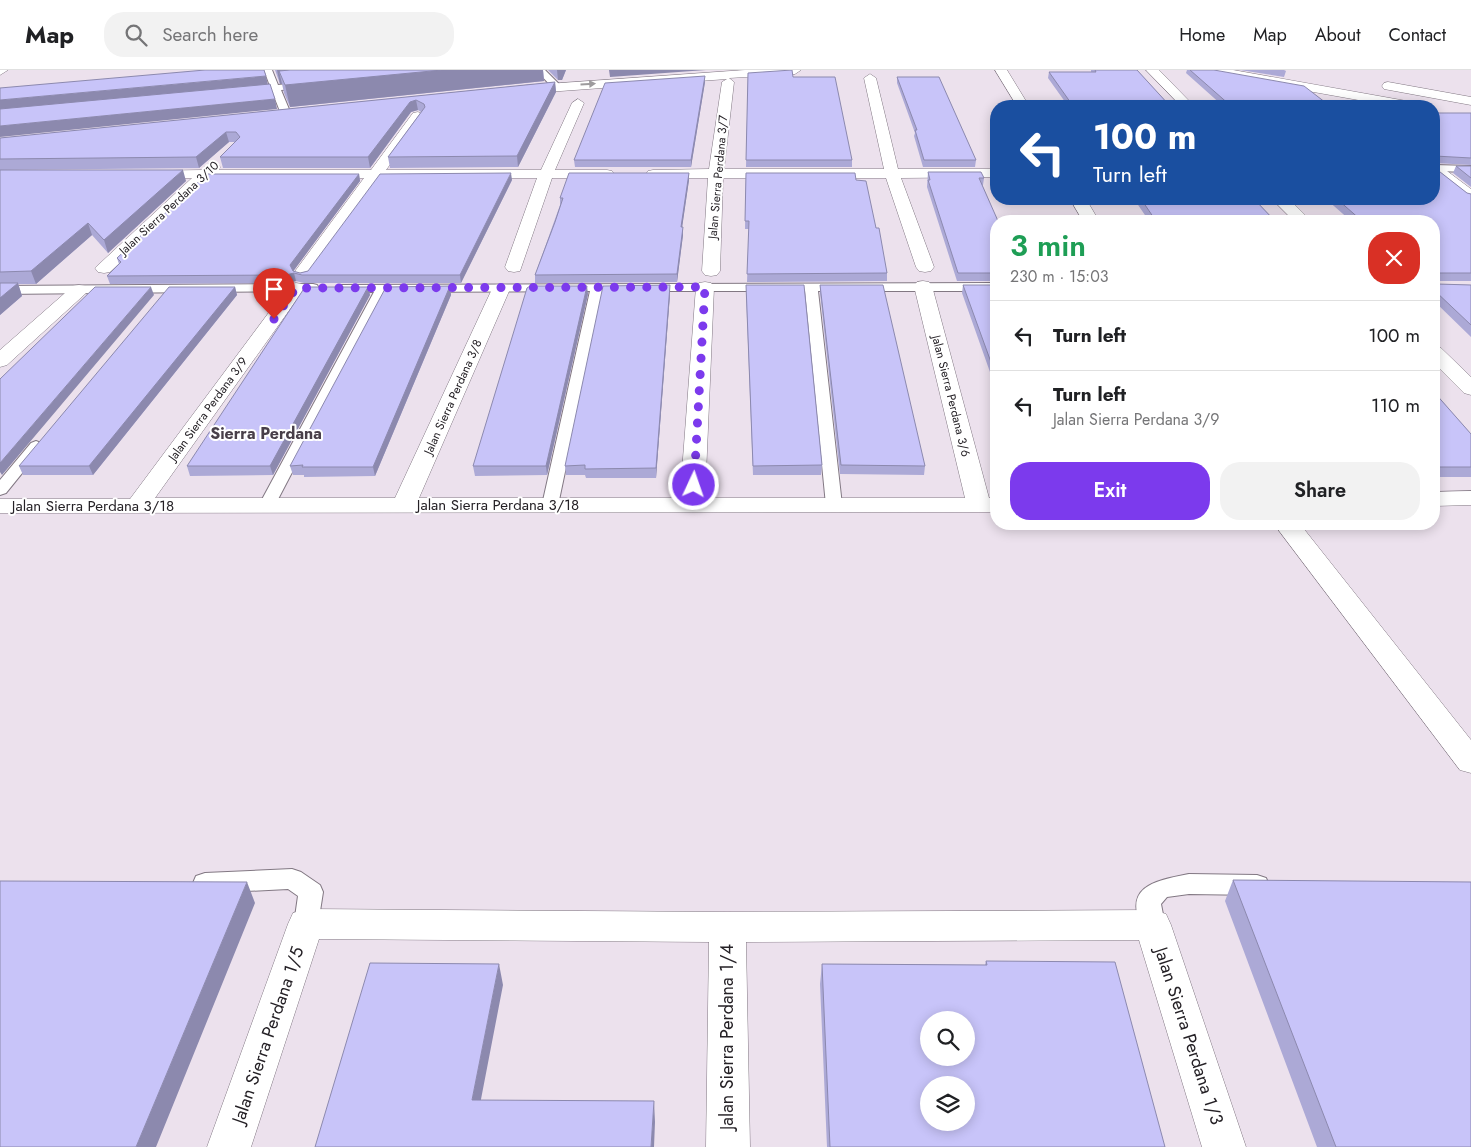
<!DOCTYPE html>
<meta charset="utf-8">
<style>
body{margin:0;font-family:Jost,sans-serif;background:#f2f2f2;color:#202124;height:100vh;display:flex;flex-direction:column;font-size:19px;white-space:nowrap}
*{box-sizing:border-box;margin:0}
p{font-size:16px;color:#757577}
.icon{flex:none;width:28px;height:28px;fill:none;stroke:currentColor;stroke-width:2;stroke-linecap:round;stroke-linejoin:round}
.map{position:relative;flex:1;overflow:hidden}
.drawer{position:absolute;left:990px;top:145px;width:450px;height:315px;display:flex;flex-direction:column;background:#fff;border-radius:20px;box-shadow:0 2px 12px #0003}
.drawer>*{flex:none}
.banner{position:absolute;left:990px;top:30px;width:450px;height:105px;border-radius:20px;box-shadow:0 2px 12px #0003;background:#1a4fa0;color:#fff;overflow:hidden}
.fabs{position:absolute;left:920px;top:941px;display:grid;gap:10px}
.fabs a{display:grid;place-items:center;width:55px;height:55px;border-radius:50%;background:#fff;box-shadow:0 2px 12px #0003;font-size:25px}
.pin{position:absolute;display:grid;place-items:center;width:42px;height:42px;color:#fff;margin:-51px -21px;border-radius:50% 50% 50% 0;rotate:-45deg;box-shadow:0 0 5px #0007}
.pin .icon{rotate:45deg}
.me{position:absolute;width:55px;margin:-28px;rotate:3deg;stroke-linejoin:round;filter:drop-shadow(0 0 4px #0008)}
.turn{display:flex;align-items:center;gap:18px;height:105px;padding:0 20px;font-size:22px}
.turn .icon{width:65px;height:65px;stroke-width:2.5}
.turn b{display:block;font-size:35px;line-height:42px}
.round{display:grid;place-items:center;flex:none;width:52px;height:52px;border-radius:20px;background:#f2f2f2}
.overview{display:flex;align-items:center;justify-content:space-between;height:85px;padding:0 20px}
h1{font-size:30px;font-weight:600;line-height:38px;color:#1e9e55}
.button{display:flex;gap:10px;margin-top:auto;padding:10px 20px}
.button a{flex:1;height:58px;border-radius:20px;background:#7c3aed;color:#fff;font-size:20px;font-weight:600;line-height:58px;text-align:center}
.button a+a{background:#f2f2f2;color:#202124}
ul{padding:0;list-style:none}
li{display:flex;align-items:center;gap:15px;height:70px;padding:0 20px;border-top:1px solid #e0e0e0}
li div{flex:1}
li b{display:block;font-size:19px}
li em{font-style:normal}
header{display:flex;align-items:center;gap:30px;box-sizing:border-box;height:70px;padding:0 25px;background:#fff;border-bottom:1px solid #e0e0e0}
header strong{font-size:24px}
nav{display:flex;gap:28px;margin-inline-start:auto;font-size:18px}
.search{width:350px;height:45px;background:#f2f2f2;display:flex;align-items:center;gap:12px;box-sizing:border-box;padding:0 18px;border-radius:20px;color:#757577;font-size:19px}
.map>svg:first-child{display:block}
</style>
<header>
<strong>Map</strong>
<div class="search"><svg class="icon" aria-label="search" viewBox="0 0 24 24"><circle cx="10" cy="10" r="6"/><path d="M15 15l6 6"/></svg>Search here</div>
<nav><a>Home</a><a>Map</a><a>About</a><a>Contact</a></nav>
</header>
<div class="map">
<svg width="1471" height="1077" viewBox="0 0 1471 1077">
<rect width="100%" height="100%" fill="#ece1ed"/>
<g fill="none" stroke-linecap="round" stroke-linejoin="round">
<g stroke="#827883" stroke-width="2">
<path id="service" d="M264,0h8l6,15 29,-3 4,3 -4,3 -26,2 10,24 -2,2 -3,1 -5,-3 -9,-23 -25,3 -4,-3 4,-3 23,-2z
M536,0h9l14,14v4h-6z
M1434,95l37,1v6l-37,-1z
M996,213v8h-178l24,214 -2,4h-12l-2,-4 -21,-214h-202l-45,214 -2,4h-12l-2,-4 48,-214 -204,1 -111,213 -2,4h-12l-2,-4 115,-213h-31l-4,-1 -2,-3 2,-3z
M313,214l4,1 2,3 -2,3 -317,3v-8z
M36,371l5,2 3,3 -38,47 -6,2v-15l31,-37z
M292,799l9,3 19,13 3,7 -5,32 -3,7 -9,3 -9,-3 -3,-7 4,-28 -10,-7 -83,4 -9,-3 -3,-7 3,-7 9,-3z
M1189,804l68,1 9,3 3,7 -3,7 -9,3 -68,-1 -22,3 -6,7 4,21 -3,7 -9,3 -9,-3c-23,-45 9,-51 45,-58z"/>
</g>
<g stroke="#827883" stroke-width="1">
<path id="minor" d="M745,0h56l-6,4 -66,4 5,4 -10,87h160l-20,-91 6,-4 6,4 22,91h98v8l-95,1 33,89 -3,4 -6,1 -6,-1 -3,-4 -30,-89h-163l-3,93 -3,4 -6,1 -6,-1 -3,-4 6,-93h-55l-5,-1 -2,-3 2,-3 5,-1 56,-1 13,-87 5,-3 -208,15 -6,-4 6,-4z
M995,0h12l22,36h-12z
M1146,0h13l35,36h-13z
M1207,0h26l179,32 7,4h-27l-179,-32z
M1388,12l83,15v8l-87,-16 -2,-3 2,-3z
M578,29l6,4 -29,67h52l5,1 2,3 -2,3 -5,1h-55l-32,93 -6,1 -6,-1 -3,-4 32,-89h-157l-72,100 -6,1 -6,-1 -3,-4 71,-96h-155l-99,94 -6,1 -6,-1 -3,-4 97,-90h-44l-5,-1 -2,-3 2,-3 59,-1c5,-6 8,-8 16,-6l2,3 -1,3h152l42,-57 5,-1 7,4 -39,54h155l31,-67z
M1434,94l5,1 32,24v12l-6,-2 -31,-24z
M1070,129h16l13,22h-16z
M1272,129h17l22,22h-17z
M923,211l6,1 3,4 57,212h7v14l-996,1v-14h130l160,-215 6,-1 6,1 3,4 -150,210h240l97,-209 3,-4 6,-1 6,1 3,4 -91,209h261l16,-211 3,-4 6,-1 6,1 3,4 -9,211h260l-51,-212 3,-4z
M79,215l6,1 3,4 -3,4 -78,71 -7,2v-17l73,-64z
M1434,276l7,2 30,29v18l-7,-2 -30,-30z
M1471,421v14l-37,1v-14z
M1274,454h26l171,216v33l-11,-3z
M306,839l421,3 426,-2 13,4 5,11 75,222h-44l-63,-207 -393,2 4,205h-44l3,-205 -390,-3 -68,208h-44l81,-223 5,-11z"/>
</g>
<g stroke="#827883" stroke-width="1">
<path id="trunk" d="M0,0h8l-8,5z"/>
</g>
<use href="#service" fill="#fff" fill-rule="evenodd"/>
<use href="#minor" fill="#fff" fill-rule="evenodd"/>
<use href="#trunk" fill="#fff" fill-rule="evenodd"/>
</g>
<path fill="#aca9d6" d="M275,0h268l1,11 -254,26 -6,-14 -2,-9h-2z
M548,0h18l-4,10h-4z
M1091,0h46l33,36h-102l-20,-28 1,-6h42z
M1187,0h27l116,36h-107l-37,-33z
M1240,0h44l2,1 -2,6z
M748,3l45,4 59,83v7h-106z
M897,7l79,83 -1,7h-52l-9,-31 1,-3 -18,-50z
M555,12l1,10 -38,75 -128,1 -2,-11 33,-45 -3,-2 -7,2 -41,56h-147l-3,-11 15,-15h-6l-30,26 -199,2v-32z
M705,12l-14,85h-116l-1,-7z
M1434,43h37v52l-36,-2v5l32,25 4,1v87h-36v1l2,2 34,1v52l-37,-36v-80h-83l-25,-22h108z
M1456,96h15v21l-18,-14z
M0,100l186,11 -78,72 -16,-18 -56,49h-18l4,12 -22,19z
M928,102l56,6 -1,7h-1l14,36v60h-39l-30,-94z
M689,103v7l-7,47 1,8 -6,47 -142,1v-8l25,-70v-7z
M746,103l110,7 20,48 11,45v8l-140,1 2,-53h-4z
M359,104l1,7 -67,90 7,2 8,-2 204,-91 -51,103h-157l-8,-2 -8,2 -178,1 -3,-8 12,-12 -2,-6z
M1134,129h120l21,22h-126z
M820,215l105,181 -1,9 -84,-1 -20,-181z
M963,215h33v104l-34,-96z
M450,216l1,9 -76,181 -71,1v-2h-11l-3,-9z
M235,217l2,8 -144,180h-70l-4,-9z
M368,217l2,8 -97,180 -83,1 -3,-10z
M746,223l76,172 -1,10h-68z
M588,224l-41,181 -72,1 -2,-10z
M670,224l-14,184h-70l-1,-3h-19l-1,-9z
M1434,322l37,42v43h-37z
M1233,810l238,267h-154l-92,-246z
M986,891l179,186h-338l-7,-163 2,-20 163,1z"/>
<path fill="#8c89ae" d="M277,0h149l-147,1 3,13h-2z
M442,0h101l1,11 -254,26 -5,-22z
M557,0h9l-4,10h-4z
M609,0h97l-96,7z
M266,6l2,9 -268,25v-10z
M705,6v6l-14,85v-7z
M555,12l1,10 -38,75 -1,-11z
M275,29l2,10 -277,28v-11z
M416,30l2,10 -7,2 -41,56 -2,-11 42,-55z
M226,62l3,10 -30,26 -3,-11z
M183,100l3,11 -78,72 -4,-13z
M511,103l1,7 -51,103 -1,-8z
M689,103v7l-8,55v-8z
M359,104l1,7 -68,92 -2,-8z
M88,153l4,12 -56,49 -5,-13z
M683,157v8l-6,47v-8z
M294,203l2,8 -8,2 -2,-8z
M18,213l4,13 -22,19v-17z
M670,215v9l-14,184v-10z
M450,216l1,9 -76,181 -2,-9z
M587,216l1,8 -41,181 -1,-9z
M151,217l3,8 -152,180 -2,-3v-9z
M235,217l2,8 -144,180 -4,-9z
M368,217l2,8 -97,180 -3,-9z
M247,812l8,21 -99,244h-20z
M499,894l4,21 -26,135 -5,-20z
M654,1031l1,21 -1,25h-3z"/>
<path fill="#c8c4f9" stroke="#8c89ae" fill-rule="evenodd" d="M205,0h59l2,6 -266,24v-12z
M290,0h152l-157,15 -6,-14z
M792,0l1,7h42l17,83h-106l2,-87z
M1095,0h42l33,36h-97l-24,-34h47z
M1190,0h24l90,16 26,20h-99z
M705,6l-14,84h-117l31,-77z
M897,7h42l37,83h-52l-9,-30h2z
M555,12l-38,74 -129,1 37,-50 -1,-3 -8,-4 -6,2 -42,55h-148l20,-20 -4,-5h-10l-30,25 -196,2v-21z
M270,14l5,15 -275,27v-17z
M1434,43h37v45l-36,-2v12l32,25 4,1v79h-35l-1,9 2,2 34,1v40l-37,-35v-69h-72l-25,-22h97z
M1456,96h15v12z
M0,100h183l-79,70 -16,-17 -57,48 -31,1z
M928,102h53l3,6h-5l19,43h-2v52h-38l-30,-93h2z
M511,103l-51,102h-158l-8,-2 -8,2 -179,1 14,-14 -4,-4 90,-84h152l-69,91 3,6 7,2 8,-2 72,-97z
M569,103h120l-8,54h2l-6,47 -142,1 20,-53 8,-24h-3z
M746,103h109l1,7 10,1 10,47h3l8,45 -140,1 2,-53h-4z
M1141,129h113l21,22h-119z
M0,213h18l-18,15z
M670,215l-14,183 -71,1v-4l-20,1 38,-180z
M746,215h58l18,180 -69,1z
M820,215h63l42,181 -84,-1z
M963,215h33v91z
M450,216l-77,181h-71l1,-2 -13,1 96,-179z
M530,216h57l-41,180h-73l54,-178z
M95,217h56l-151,176v-84z
M169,217h66l-146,179h-70z
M305,217h63l-98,179h-83z
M1434,322l37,42v33h-37z
M1233,810l238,2v265h-135z
M0,811l247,1 -111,265h-136z
M986,891l129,1 50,185h-335l-8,-183 165,1zM929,950h37v38h-37zM929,1015h37v37h-37z
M370,893l129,1 -27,136 182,1 -3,46h-336z"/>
<defs><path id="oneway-solid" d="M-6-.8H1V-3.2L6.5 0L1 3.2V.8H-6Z" transform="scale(1.25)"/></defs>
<use fill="#9d9b9d" href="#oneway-solid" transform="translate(588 14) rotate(-4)"/>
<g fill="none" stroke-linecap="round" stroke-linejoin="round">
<path stroke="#7c3aed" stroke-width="9" stroke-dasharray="0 16.2" d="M274,249l22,-31 409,-1 -11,198"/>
</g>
<g text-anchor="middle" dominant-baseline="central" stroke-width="4" stroke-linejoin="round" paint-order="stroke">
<g font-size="12" fill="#252126" stroke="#fff">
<text transform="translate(718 107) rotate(-85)">Jalan Sierra Perdana 3/7</text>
<text transform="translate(169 138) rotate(-43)">Jalan Sierra Perdana 3/10</text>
<text transform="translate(951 326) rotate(76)">Jalan Sierra Perdana 3/6</text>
<text transform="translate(453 327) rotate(-66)">Jalan Sierra Perdana 3/8</text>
<text transform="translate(208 339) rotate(-54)">Jalan Sierra Perdana 3/9</text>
</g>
<g font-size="15" fill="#252126" stroke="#fff">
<text x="498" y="435">Jalan Sierra Perdana 3/18</text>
<text x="93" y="436">Jalan Sierra Perdana 3/18</text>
</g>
<g font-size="16" font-weight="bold" fill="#483f49" stroke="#fff">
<text x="266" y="363">Sierra Perdana</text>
</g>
<g font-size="18" fill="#252126" stroke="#fff">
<text transform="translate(268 965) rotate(-71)">Jalan Sierra Perdana 1/5</text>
<text transform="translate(1189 966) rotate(72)">Jalan Sierra Perdana 1/3</text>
<text transform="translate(727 967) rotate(-90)">Jalan Sierra Perdana 1/4</text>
</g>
</g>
</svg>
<div class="fabs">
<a><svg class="icon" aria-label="search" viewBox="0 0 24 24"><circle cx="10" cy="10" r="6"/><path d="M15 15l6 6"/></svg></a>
<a><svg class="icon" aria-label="layers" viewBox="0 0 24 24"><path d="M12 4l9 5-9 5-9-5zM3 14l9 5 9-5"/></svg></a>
</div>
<div class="pin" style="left:274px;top:249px;background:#d93025"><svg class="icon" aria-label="arrive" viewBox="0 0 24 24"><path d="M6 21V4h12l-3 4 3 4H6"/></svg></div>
<svg class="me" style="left:694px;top:415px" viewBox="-20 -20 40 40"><circle r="17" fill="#7c3aed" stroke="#fff" stroke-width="3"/><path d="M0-11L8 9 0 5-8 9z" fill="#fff"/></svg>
<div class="banner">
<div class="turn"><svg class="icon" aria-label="left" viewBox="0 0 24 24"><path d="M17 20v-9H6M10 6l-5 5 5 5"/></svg><div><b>100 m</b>Turn left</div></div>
</div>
<section class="drawer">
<div class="overview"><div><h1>3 min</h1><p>230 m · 15:03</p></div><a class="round" style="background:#d93025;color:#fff"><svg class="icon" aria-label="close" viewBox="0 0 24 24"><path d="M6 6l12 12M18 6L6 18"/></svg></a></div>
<ul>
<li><svg class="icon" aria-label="left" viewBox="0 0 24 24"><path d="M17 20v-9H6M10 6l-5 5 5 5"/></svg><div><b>Turn left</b></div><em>100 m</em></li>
<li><svg class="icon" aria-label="left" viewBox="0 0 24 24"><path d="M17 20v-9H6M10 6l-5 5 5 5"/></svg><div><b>Turn left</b><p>Jalan Sierra Perdana 3/9</p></div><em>110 m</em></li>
</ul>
<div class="button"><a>Exit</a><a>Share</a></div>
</section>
</div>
